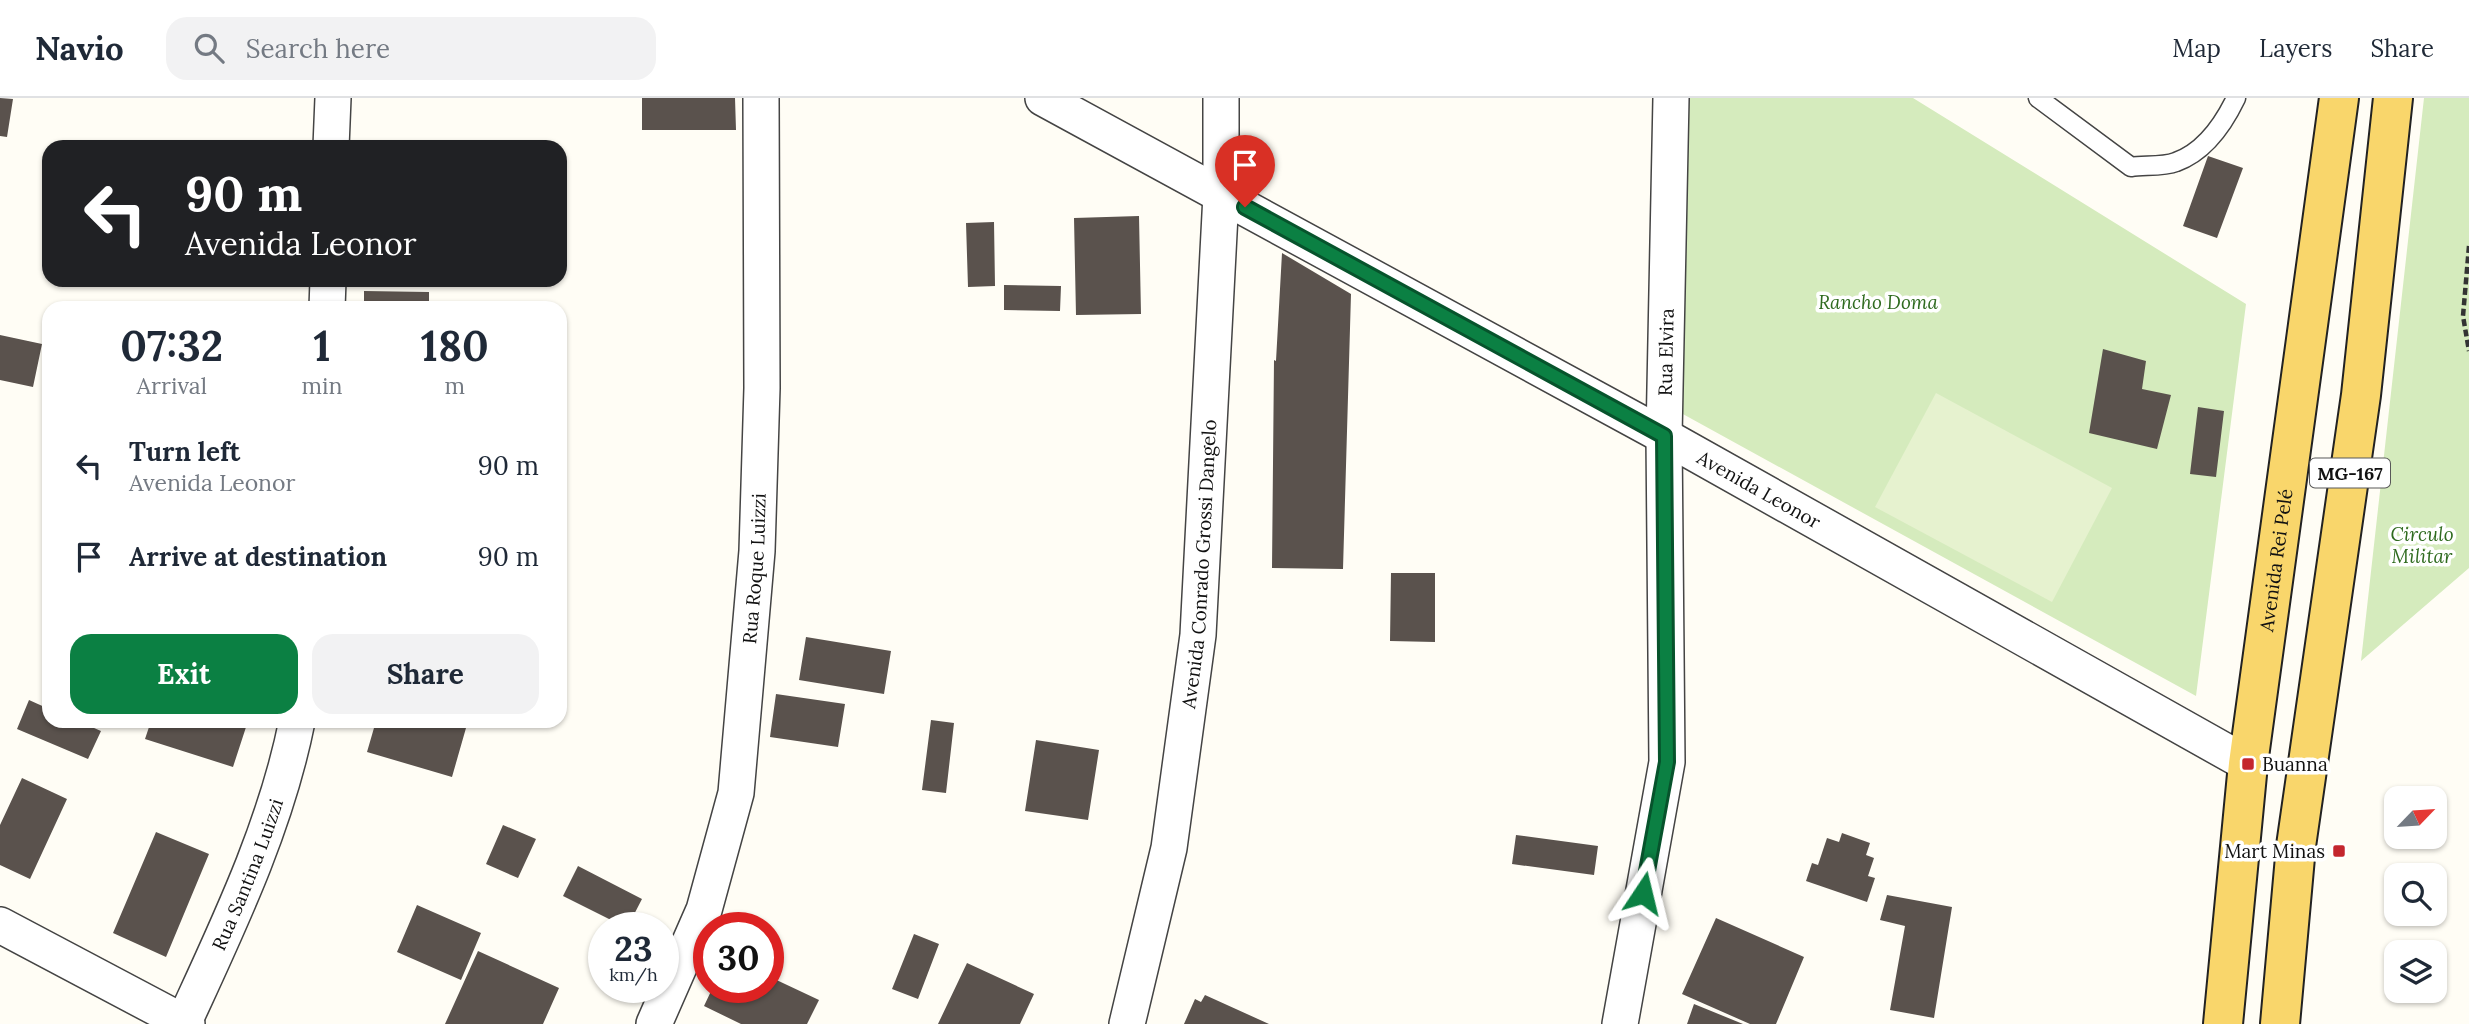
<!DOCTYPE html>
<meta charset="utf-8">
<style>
body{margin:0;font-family:Lora,serif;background:#f2f2f3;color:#1f2937;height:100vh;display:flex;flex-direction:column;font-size:26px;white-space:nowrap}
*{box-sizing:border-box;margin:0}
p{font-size:23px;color:#747a83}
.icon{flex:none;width:38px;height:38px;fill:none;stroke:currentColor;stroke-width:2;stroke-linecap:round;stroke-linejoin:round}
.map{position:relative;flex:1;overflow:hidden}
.side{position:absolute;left:42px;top:203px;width:525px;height:427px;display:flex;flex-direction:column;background:#fff;border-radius:21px;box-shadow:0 2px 5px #0004}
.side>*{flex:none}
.top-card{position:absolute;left:42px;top:42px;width:525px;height:147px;border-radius:21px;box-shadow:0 2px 5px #0004;background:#202124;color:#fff;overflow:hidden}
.needle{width:46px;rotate:65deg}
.tools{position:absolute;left:2384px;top:688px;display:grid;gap:14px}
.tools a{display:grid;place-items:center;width:63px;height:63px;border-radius:14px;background:#fff;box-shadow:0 2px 5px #0004;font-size:35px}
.speed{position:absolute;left:588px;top:814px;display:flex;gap:14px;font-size:35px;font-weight:700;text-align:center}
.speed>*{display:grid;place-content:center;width:91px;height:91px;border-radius:50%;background:#fff;box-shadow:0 2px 5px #0004;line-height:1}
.speed small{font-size:18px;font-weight:400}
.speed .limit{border:10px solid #d22;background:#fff;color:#111}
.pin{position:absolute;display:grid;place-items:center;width:60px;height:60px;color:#fff;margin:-72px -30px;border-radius:50% 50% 50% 0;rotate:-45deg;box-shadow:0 0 7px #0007}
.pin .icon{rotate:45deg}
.me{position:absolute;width:77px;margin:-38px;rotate:10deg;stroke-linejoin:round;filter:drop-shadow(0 0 5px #0008)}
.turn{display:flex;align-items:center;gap:24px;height:147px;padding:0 28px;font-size:32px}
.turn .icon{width:91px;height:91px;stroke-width:2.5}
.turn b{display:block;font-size:49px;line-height:60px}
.eta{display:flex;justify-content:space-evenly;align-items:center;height:119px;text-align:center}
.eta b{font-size:42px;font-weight:700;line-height:49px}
.button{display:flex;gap:14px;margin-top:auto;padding:14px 28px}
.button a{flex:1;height:80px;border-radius:21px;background:#0b8043;color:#fff;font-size:28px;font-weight:700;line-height:80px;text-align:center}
.button a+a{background:#f2f2f3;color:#1f2937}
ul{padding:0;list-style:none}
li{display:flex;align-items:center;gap:21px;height:91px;padding:0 28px}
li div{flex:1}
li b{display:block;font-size:26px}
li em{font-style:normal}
header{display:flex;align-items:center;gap:42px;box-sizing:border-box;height:98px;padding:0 35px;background:#fff;border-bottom:2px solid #e0e1e3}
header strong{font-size:33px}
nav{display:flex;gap:38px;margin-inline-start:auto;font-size:24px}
.search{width:490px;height:63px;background:#f2f2f3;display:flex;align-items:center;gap:18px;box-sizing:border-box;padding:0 24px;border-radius:21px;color:#747a83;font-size:26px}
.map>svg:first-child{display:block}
</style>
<header>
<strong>Navio</strong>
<div class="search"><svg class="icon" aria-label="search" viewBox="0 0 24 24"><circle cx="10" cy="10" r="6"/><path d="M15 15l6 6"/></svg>Search here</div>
<nav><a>Map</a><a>Layers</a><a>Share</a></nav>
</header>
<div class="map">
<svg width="2469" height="926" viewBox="0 0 2469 926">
<rect width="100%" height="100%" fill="#fffdf5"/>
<path fill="#d5ebbd" d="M1681,0h232l333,206 -50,392 -515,-283z
M2424,0h45v470l-108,93z"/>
<path fill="#e6f2cf" d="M1936,295l176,95 -60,114 -177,-95z"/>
<path fill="#5a524d" d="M0,0l13,1 -6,38 -7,-1z
M642,0h93l1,32h-94z
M202,43l74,2v4h-74z
M2208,58l35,12 -26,70 -34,-12z
M1139,118l2,98 -65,1 -2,-97z
M994,124l1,64 -27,1 -2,-64z
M1282,155l69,41 -8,275 -71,-1 2,-208 2,1z
M1004,187l57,1 -1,25 -56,-1z
M364,193l65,1v16h-65z
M0,237l42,9 -9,43 -33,-7z
M2103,251l43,12 -4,28 29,6 -14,54 -68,-16z
M2198,309l26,4 -8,66 -26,-3z
M1391,475h44v69l-45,-1z
M806,539l85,14 -7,43 -85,-14z
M776,596l69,10 -7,43 -68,-10z
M29,602l20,9v12h29l23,10 -13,28 -71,-30z
M931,622l23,3 -8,70 -24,-3z
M151,623h97l-15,46 -88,-28z
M376,623h92l-16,56 -85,-25z
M1036,642l63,10 -11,70 -63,-9z
M22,680l45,21 -37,80 -30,-14v-40z
M503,727l33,14 -18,39 -32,-14z
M156,734l53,22 -43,103 -53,-24z
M1842,735l28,10 -4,12 8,3 -6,18 7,2 -8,24 -61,-21 6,-18 6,2 9,-27 12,4z
M1516,737l82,11 -4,29 -82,-11z
M578,768l64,33 -15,29 -64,-32z
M1887,797l65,12 -18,111 -44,-8 15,-84 -25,-6z
M417,807l64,28 -20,47 -64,-28z
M1716,820l88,39 -28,67h-26l-68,-30z
M914,836l25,10 -21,55 -26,-10z
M478,853l81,37 -16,36h-98z
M967,865l67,31 -14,30h-82z
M768,878l51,24 -12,24h-66l-37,-18 9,-19h55z
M1205,897l64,29h-85l11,-25 6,3z
M1694,906l49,20h-56z"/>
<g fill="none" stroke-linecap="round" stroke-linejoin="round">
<g stroke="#444" stroke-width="21">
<path id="lane" d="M2038,0l93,69c13,-2 32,0 45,-5 28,-10 47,-37 60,-64"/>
</g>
<g stroke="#444" stroke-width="38">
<g id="street">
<path id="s1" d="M1043,0l621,338 584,328"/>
<path d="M331,49l2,-49"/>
<path d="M327,210l1,-28"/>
<path d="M0,827l187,99"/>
<path id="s2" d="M183,926c45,-98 93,-197 114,-303"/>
<path id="s3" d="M654,926l50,-114 32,-117 21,-242 5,-163 -1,-290"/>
<path id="s4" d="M1127,926l42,-176 29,-213 23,-440v-97"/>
<path id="s5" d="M1620,926l47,-262 -3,-326 7,-338"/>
</g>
</g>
<g stroke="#222" stroke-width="42">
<g id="primary">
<path id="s6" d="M2223,926l25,-260 91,-666"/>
<path d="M2280,926l16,-178 65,-451 32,-297"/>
</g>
</g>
<path stroke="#333" stroke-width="4.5" stroke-dasharray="7 3.5" stroke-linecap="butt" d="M2469,148l-6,70 6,35"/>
<use href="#lane" stroke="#fff" stroke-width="18"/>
<use href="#street" stroke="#fff" stroke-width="35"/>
<use href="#primary" stroke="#f9d66b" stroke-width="38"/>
</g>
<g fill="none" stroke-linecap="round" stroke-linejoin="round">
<g stroke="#07532c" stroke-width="18">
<path id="route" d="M1245,109l419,229 3,326 -24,131"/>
</g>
<use href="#route" stroke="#0b8043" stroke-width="12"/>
</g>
<g fill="#c4262e" stroke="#fff" stroke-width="2.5">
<rect x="2241" y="659" width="14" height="14" rx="3.5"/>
<rect x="2332" y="746" width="14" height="14" rx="3.5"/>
</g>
<g text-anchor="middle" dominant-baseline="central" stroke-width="7" stroke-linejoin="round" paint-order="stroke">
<rect fill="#fff" stroke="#585858" stroke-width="2" x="2310" y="360.5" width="80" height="29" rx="5"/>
<g font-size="18" font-weight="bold" fill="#111">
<text x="2350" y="375">MG-167</text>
</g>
<g font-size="19" font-style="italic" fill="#2f6b1f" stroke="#fff">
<text x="1878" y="204">Rancho Doma</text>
<text x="2422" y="436">Circulo<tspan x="2422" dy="22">Militar</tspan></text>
</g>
<g font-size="19" fill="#111" stroke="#fff">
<text stroke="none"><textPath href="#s5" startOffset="676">Rua Elvira</textPath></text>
<text stroke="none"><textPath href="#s1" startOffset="816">Avenida Leonor</textPath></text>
<text stroke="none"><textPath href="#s6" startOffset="467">Avenida Rei Pelé</textPath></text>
<text stroke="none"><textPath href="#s4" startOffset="467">Avenida Conrado Grossi Dangelo</textPath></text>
<text stroke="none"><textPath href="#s3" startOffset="471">Rua Roque Luizzi</textPath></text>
<text stroke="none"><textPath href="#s2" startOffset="163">Rua Santina Luizzi</textPath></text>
</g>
<g font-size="19" fill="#111" stroke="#fff" text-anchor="start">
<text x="2262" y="666">Buanna</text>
<text x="2325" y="753" text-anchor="end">Mart Minas</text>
</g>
</g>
</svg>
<div class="tools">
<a><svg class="needle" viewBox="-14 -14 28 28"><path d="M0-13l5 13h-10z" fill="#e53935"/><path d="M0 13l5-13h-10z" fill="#747a83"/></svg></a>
<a><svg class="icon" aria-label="search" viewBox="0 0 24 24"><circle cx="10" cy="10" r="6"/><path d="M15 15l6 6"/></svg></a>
<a><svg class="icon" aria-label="layers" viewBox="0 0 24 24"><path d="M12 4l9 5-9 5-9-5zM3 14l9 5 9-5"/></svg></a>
</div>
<div class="speed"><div>23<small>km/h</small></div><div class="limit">30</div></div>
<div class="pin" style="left:1245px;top:109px;background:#d93025"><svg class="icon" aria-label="arrive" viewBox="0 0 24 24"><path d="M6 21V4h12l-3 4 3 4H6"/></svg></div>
<svg class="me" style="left:1643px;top:795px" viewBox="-20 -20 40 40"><path d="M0-17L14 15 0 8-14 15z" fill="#0b8043" stroke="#fff" stroke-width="4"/></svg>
<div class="top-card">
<div class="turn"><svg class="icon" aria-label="left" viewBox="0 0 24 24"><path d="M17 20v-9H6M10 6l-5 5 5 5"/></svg><div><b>90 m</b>Avenida Leonor</div></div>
</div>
<section class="side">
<div class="eta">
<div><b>07:32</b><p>Arrival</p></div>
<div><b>1</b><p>min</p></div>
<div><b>180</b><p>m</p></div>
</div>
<ul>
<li><svg class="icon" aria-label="left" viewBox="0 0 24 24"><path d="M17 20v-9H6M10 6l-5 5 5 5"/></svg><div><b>Turn left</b><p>Avenida Leonor</p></div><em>90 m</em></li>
<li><svg class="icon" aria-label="arrive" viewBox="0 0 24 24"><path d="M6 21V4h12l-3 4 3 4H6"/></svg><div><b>Arrive at destination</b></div><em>90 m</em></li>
</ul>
<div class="button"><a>Exit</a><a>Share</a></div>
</section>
</div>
